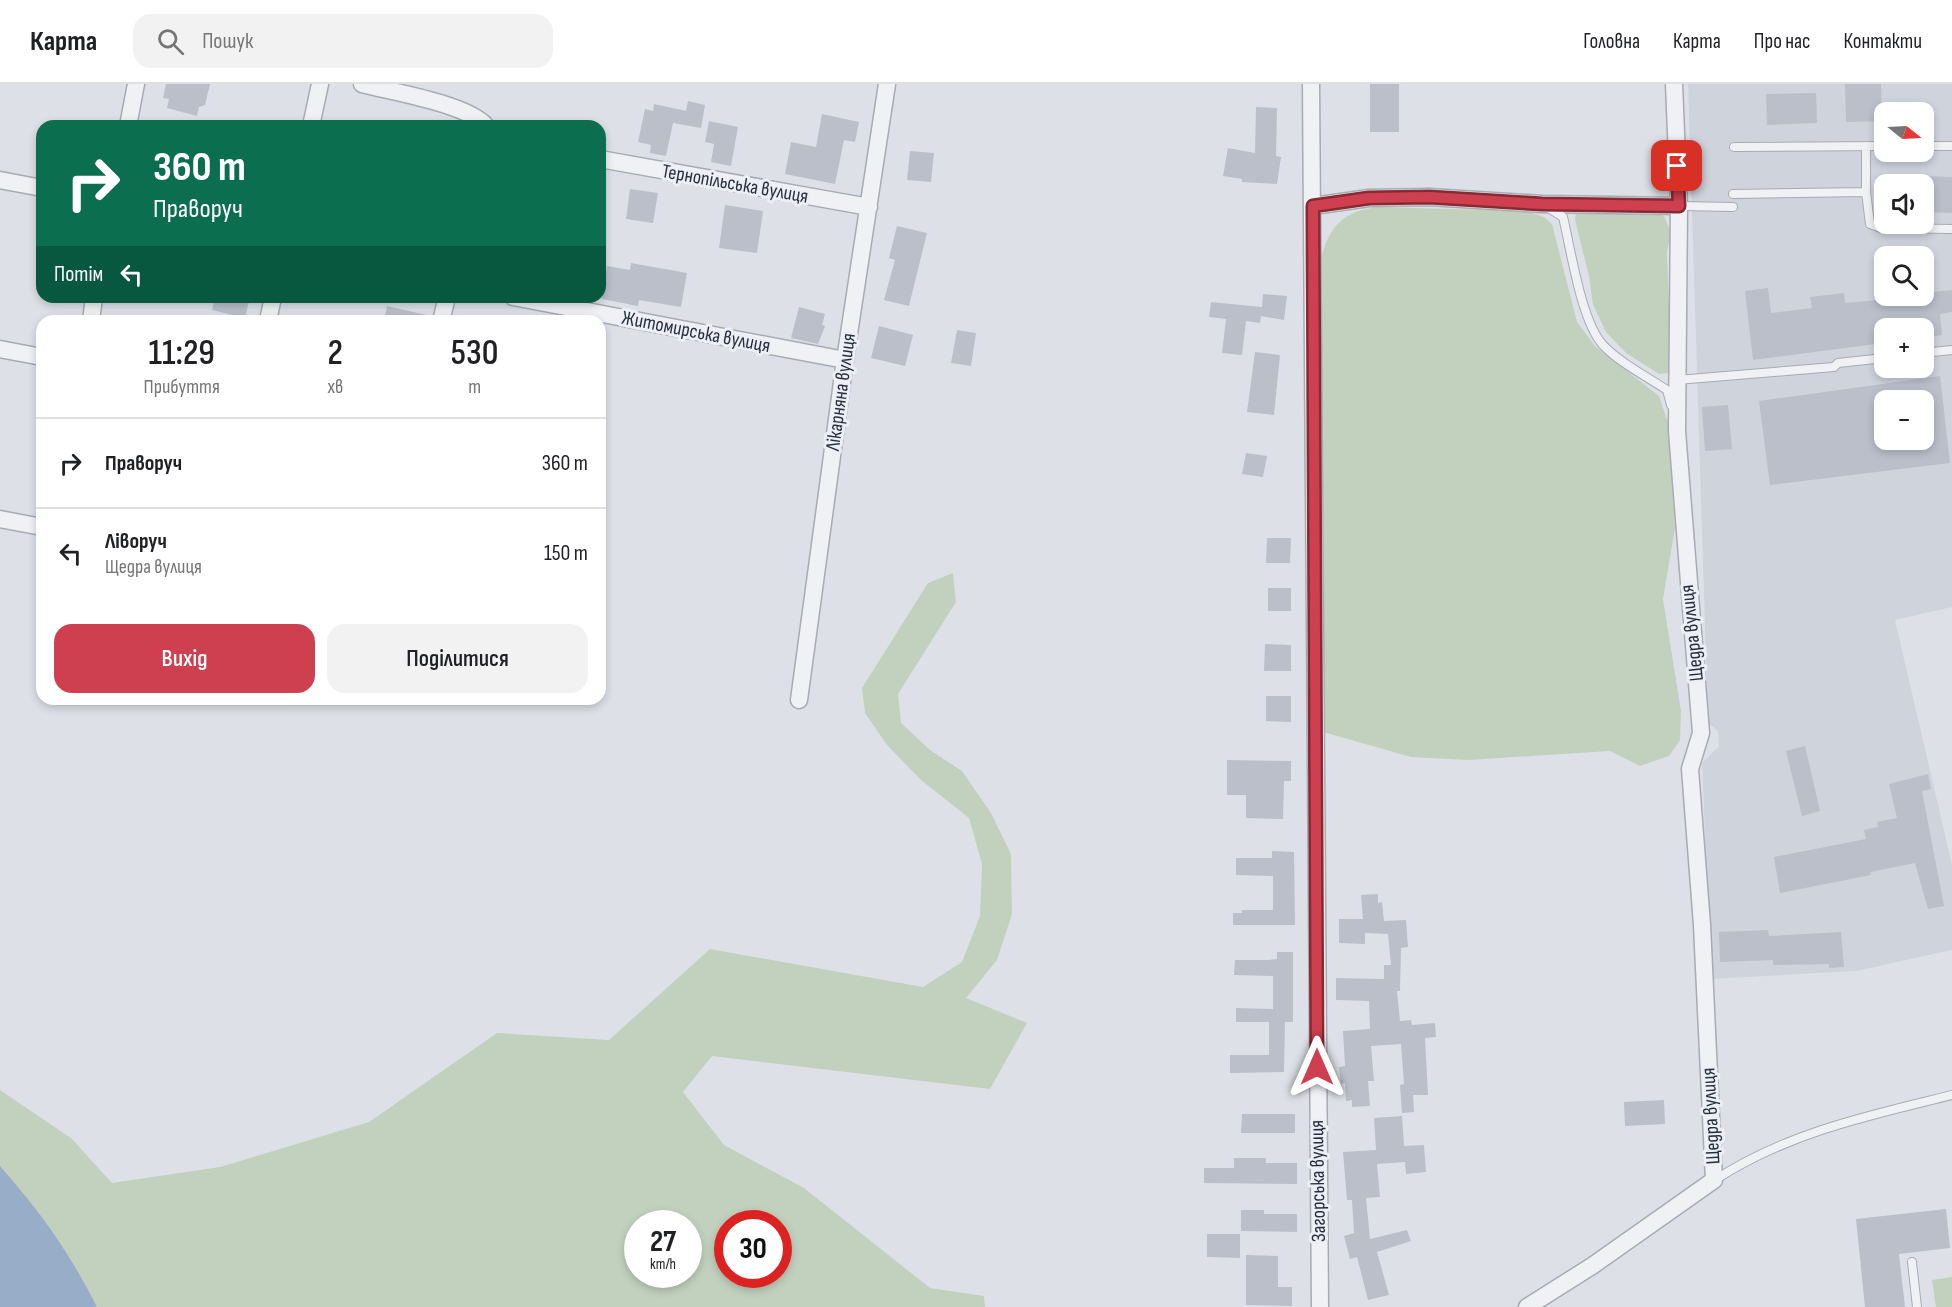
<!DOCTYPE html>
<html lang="uk">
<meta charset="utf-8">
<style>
body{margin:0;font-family:"Sofia Sans Condensed",sans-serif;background:#f2f2f2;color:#202124;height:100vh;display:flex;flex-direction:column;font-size:22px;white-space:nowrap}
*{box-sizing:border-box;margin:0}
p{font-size:20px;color:#757577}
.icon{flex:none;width:33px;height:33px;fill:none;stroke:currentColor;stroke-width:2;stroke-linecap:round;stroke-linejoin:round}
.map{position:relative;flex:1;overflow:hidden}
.panel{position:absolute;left:36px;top:231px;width:570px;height:390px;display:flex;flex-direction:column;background:#fff;border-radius:18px;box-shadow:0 3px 9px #0003}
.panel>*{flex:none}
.banner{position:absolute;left:36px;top:36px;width:570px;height:183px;border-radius:18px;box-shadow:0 3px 9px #0003;background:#0b6e4f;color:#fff;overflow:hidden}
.needle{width:39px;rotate:108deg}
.fabs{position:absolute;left:1874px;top:18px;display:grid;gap:12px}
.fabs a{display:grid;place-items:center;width:60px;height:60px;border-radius:12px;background:#fff;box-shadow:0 3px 9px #0003;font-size:30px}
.speed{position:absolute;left:624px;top:1126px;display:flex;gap:12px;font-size:30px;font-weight:700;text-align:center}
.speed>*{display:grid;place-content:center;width:78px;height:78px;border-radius:50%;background:#fff;box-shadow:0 3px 9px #0003;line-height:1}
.speed small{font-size:15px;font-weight:400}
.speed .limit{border:9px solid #d22;background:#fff;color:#111}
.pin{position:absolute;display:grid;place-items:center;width:51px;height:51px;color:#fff;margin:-26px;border-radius:12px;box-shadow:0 3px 9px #0006}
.me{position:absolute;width:66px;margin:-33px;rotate:0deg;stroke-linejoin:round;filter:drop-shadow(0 0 4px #0008)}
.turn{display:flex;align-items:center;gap:21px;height:126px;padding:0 18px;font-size:27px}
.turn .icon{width:78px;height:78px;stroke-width:2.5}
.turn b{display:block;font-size:42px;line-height:51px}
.then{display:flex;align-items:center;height:57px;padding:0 18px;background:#0003;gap:12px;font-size:22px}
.eta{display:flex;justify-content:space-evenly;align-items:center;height:102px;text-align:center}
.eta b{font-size:36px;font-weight:600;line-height:42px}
.button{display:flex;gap:12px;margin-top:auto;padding:12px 18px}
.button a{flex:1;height:69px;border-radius:18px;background:#ce4050;color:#fff;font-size:24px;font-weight:600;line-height:69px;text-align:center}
.button a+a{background:#f2f2f2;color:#202124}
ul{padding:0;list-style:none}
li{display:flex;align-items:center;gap:18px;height:90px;padding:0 18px;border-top:2px solid #e0e0e0}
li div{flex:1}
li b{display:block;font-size:22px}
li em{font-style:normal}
header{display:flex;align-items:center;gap:36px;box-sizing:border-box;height:84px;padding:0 30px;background:#fff;border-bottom:2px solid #e0e0e0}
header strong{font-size:28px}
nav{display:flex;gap:33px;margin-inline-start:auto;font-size:21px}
.search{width:420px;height:54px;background:#f2f2f2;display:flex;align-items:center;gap:15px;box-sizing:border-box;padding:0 21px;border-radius:18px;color:#757577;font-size:22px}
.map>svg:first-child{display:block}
</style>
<header>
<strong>Карта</strong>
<div class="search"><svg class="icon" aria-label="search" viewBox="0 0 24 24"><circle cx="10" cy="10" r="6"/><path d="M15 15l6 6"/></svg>Пошук</div>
<nav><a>Головна</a><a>Карта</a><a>Про нас</a><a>Контакти</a></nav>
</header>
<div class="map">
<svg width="1952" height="1223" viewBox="0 0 1952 1223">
<rect width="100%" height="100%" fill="#dde1e7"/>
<path fill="#cfd3dc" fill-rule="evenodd" d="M1688,0h264v523l-57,13 57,245v85l-96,21 -145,8 -9,-216 17,-17 -1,-15 -10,-8zM1884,28h39v40h-39zM1884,100h39v40h-39zM1884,172h39v40h-39zM1884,244h39v40h-39zM1884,316h39v40h-39z"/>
<path fill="#c2d1be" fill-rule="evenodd" d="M1379,123l147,4 18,6 8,7 25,98 18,24 64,50 10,29 6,103 -12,71 18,112 -1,29 -11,16 -29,10 -30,-15 -142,9 -57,-3 -88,-25 -4,-467c9,-35 20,-54 60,-58z
M1576,127h70l18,5 7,17 -4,19 4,112 -3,9 -9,1 -33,-21 -20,-21 -13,-27 -4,-29 -14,-56z
M953,489l3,29 -58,92 3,29 29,27 32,21 29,42 20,41 1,60 -15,46 -31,38 61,25 -37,66 -278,-33 -29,36 41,53 80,43 126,100 54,8 1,11h-888c-27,-54 -57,-96 -97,-141v-76l71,48 41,45 108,-16 149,-45 128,-89 112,7 101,-91 213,38 39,-25 18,-46 2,-52 -13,-46 -48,-38 -34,-35 -22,-32 -3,-25 66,-105zM638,1140h50v51h-50zM728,1140h50v51h-50z
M1952,1193v30h-16l-4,-27z"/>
<path fill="#97adc8" d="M0,1082c40,45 70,87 97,141h-97z"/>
<path fill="#babfca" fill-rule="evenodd" d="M166,0h44l-5,21 -6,2 -2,9 -30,-8 2,-9 -6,-1z
M1370,0h29v48h-29z
M1845,0h36l1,37 -36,1z
M1816,9l1,30 -50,2 -1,-31z
M688,17l17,4 -4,23 -28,-5 -7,33 -16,-3 1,-8 -13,-3 7,-33 8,2 1,-7 32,7z
M1256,23l21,1 -1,48 5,1 -4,27 -35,-2v-3l-19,-3 5,-28 27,5z
M822,30l37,8 -4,20 -11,-2 -9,44 -50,-10 6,-32 25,5z
M709,37l29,6 -7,39 -20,-4 3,-18 -9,-2z
M910,67l24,2 -3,29 -24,-2z
M1923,92l29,1v36l-29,-1z
M630,105l28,4 -5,30 -27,-4z
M725,121l38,6 -6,42 -38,-5z
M897,142l30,7 -18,73 -25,-6 11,-40 -6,-2z
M631,179l56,10 -6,34 -42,-7 -1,6 -36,-7 5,-33 23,4z
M1768,204l3,25 41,-5 -2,-11 34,-4 1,10 78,-7v-3l29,-3v22l-12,2 2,21 -19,3v-10h-39v15l-131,17 -8,-69z
M1263,210l24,2 -3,24 -23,-4 -1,7 -14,-2 -4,34 -20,-2 4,-34 -17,-2 2,-15 51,5z
M215,213h35l-5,21 -33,-8z
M387,222l44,10 -1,5h-46z
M799,223l26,7 -3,11 3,1 -7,18 -27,-6z
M879,242l34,9 -8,31 -34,-8z
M957,246l19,3 -5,33 -20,-3z
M1255,268l25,3 -6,60 -27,-3z
M1940,292l10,87 -180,22 -11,-84zM1884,316h39v40h-39z
M1728,321l4,44 -27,2 -3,-44z
M1246,369l21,3 -4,21 -21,-3z
M1267,454h24l-1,25h-24z
M1268,504h23v23h-23z
M1265,560l26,1v26h-27z
M1266,612h25v26l-25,-1z
M1805,662l15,65 -18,5 -16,-65z
M1227,676l64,1v20h-7l-1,38 -37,-1v-23h-19z
M1928,690l3,15 -9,2 22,115 -16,3 -13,-46 -45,9 1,3 -91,18 -6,-36 92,-18 -2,-9 14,-3 -1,-5 20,-4 -8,-34z
M1272,767l22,1 1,73h-62v-12h9v-3h31v-34l-37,-1v-17h36z
M1378,810v9l4,-1 2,19 22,-1 2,27 -7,1 -1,43h-3l3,30 11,-1 1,5 23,-2 1,14 -11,1 3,57h-15l1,17 -12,1 -2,-28 4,-1 -3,-40 -30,2 3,35h-6l2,25 -18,1v-7l-6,1 -1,-18 -4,1 -2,-17 6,-1 -2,-35 27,-2 -1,-28 -33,-1v-22l48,1v-14h7l-3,-31 -23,-1v11l-26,-1v-24h24l-2,-24z
M1768,846l1,6 72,-4 3,35 -15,1v-4l-56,1v-5l-53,2 -1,-30z
M1277,868h16v70h-8l-1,50 -54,1v-18h39v-33h-33v-14l37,1v-33l-39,-1 1,-15h33l9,-1z
M1664,1016l1,24 -40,2 -1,-24z
M1242,1030h53v19h-54z
M1402,1032l2,30 20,-1 2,27 -20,2 -1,-12 -28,2 3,33 -14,1 4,41 37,-9 4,11 -34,11 12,43 -21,5 -11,-43 -7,2 -6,-23 10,-3 -2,-33h-5l-4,-48 33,-2 -2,-32z
M1234,1074h32v5h31v21l-93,-1v-15h30z
M1946,1125l4,39 -51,6 6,53h-40l-9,-88z
M1241,1126h23v4h33v18l-56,-1z
M1207,1150h33v24l-33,-1z
M1246,1171l32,1v31h14v19l-46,-1z"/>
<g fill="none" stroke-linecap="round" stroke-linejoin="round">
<g stroke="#a6abb4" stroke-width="10">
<path id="lane" d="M1866,62v46
M1923,62h29
M1734,63l150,-1
M1733,110l133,-2 4,32 11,4 71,1
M1679,122l54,1
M1547,123l16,10c8,33 18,104 40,128 17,18 43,31 64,45l4,15
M1923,269l29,-3
M1677,296l157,-13 4,-4 46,-5
M1715,1096c71,-47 155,-65 237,-85
M1912,1178l5,45"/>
</g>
<g stroke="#a6abb4" stroke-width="19">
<path id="street" d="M362,0c30,8 106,20 124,42
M1311,0l9,1223
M128,42l8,-42
M311,42l9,-42
M600,75l269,48
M0,96l42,8
M1313,122l56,-8 60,-1 113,7 137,2
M513,213l332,63
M91,237l3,-24
M268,237l5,-24
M441,237l6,-24
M0,265l42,8
M0,435l42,8
M799,616l46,-340 42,-276
M1527,1223l65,-41 122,-86 -12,-255 -12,-156 11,-36 -24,-302 2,-225 -5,-122"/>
</g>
<use href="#lane" stroke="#f0f1f5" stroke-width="8"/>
<use href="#street" stroke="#f0f1f5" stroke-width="16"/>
</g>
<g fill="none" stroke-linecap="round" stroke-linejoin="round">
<g stroke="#862a34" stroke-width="15">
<path id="route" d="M1317,983l-4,-861 56,-8 60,-1 113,7 137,2 -2,-40"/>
</g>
<use href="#route" stroke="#ce4050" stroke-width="10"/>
</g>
<g text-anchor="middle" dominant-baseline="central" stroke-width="6" stroke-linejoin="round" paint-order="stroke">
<g font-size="20" fill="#262e3d" stroke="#eceff5">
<text transform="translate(735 100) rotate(10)">Тернопільська вулиця</text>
<text transform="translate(696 248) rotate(11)">Житомирська вулиця</text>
<text transform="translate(841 308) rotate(-82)">Лікарняна вулиця</text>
<text transform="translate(1692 549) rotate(-96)">Щедра вулиця</text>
<text transform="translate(1711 1032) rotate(-93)">Щедра вулиця</text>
<text transform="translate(1318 1097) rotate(-91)">Загорська вулиця</text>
</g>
</g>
</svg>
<div class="fabs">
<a><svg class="needle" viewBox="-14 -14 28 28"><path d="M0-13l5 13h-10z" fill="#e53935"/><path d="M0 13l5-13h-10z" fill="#757577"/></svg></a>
<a><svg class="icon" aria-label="sound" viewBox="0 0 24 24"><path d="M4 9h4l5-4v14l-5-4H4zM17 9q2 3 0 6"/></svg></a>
<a><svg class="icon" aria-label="search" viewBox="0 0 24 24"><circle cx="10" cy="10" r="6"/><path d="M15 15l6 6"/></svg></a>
<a>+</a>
<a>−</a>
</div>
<div class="speed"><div>27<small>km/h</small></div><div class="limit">30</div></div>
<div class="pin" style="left:1677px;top:82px;background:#d93025"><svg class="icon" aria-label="arrive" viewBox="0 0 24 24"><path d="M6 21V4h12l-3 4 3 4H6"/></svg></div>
<svg class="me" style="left:1317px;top:983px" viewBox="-20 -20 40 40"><path d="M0-17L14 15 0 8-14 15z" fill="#ce4050" stroke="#fff" stroke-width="4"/></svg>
<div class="banner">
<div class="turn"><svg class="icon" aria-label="right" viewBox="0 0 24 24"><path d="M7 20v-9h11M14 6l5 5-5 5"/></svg><div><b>360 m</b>Праворуч</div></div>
<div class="then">Потім<svg class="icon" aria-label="left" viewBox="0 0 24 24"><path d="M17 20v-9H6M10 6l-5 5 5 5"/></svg></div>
</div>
<section class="panel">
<div class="eta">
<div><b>11:29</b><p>Прибуття</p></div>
<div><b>2</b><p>хв</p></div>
<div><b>530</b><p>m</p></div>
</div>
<ul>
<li><svg class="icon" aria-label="right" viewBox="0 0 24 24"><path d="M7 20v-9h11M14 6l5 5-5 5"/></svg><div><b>Праворуч</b></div><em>360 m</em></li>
<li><svg class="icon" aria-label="left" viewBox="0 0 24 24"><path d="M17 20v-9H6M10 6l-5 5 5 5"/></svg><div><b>Ліворуч</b><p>Щедра вулиця</p></div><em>150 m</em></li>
</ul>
<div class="button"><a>Вихід</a><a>Поділитися</a></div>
</section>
</div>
